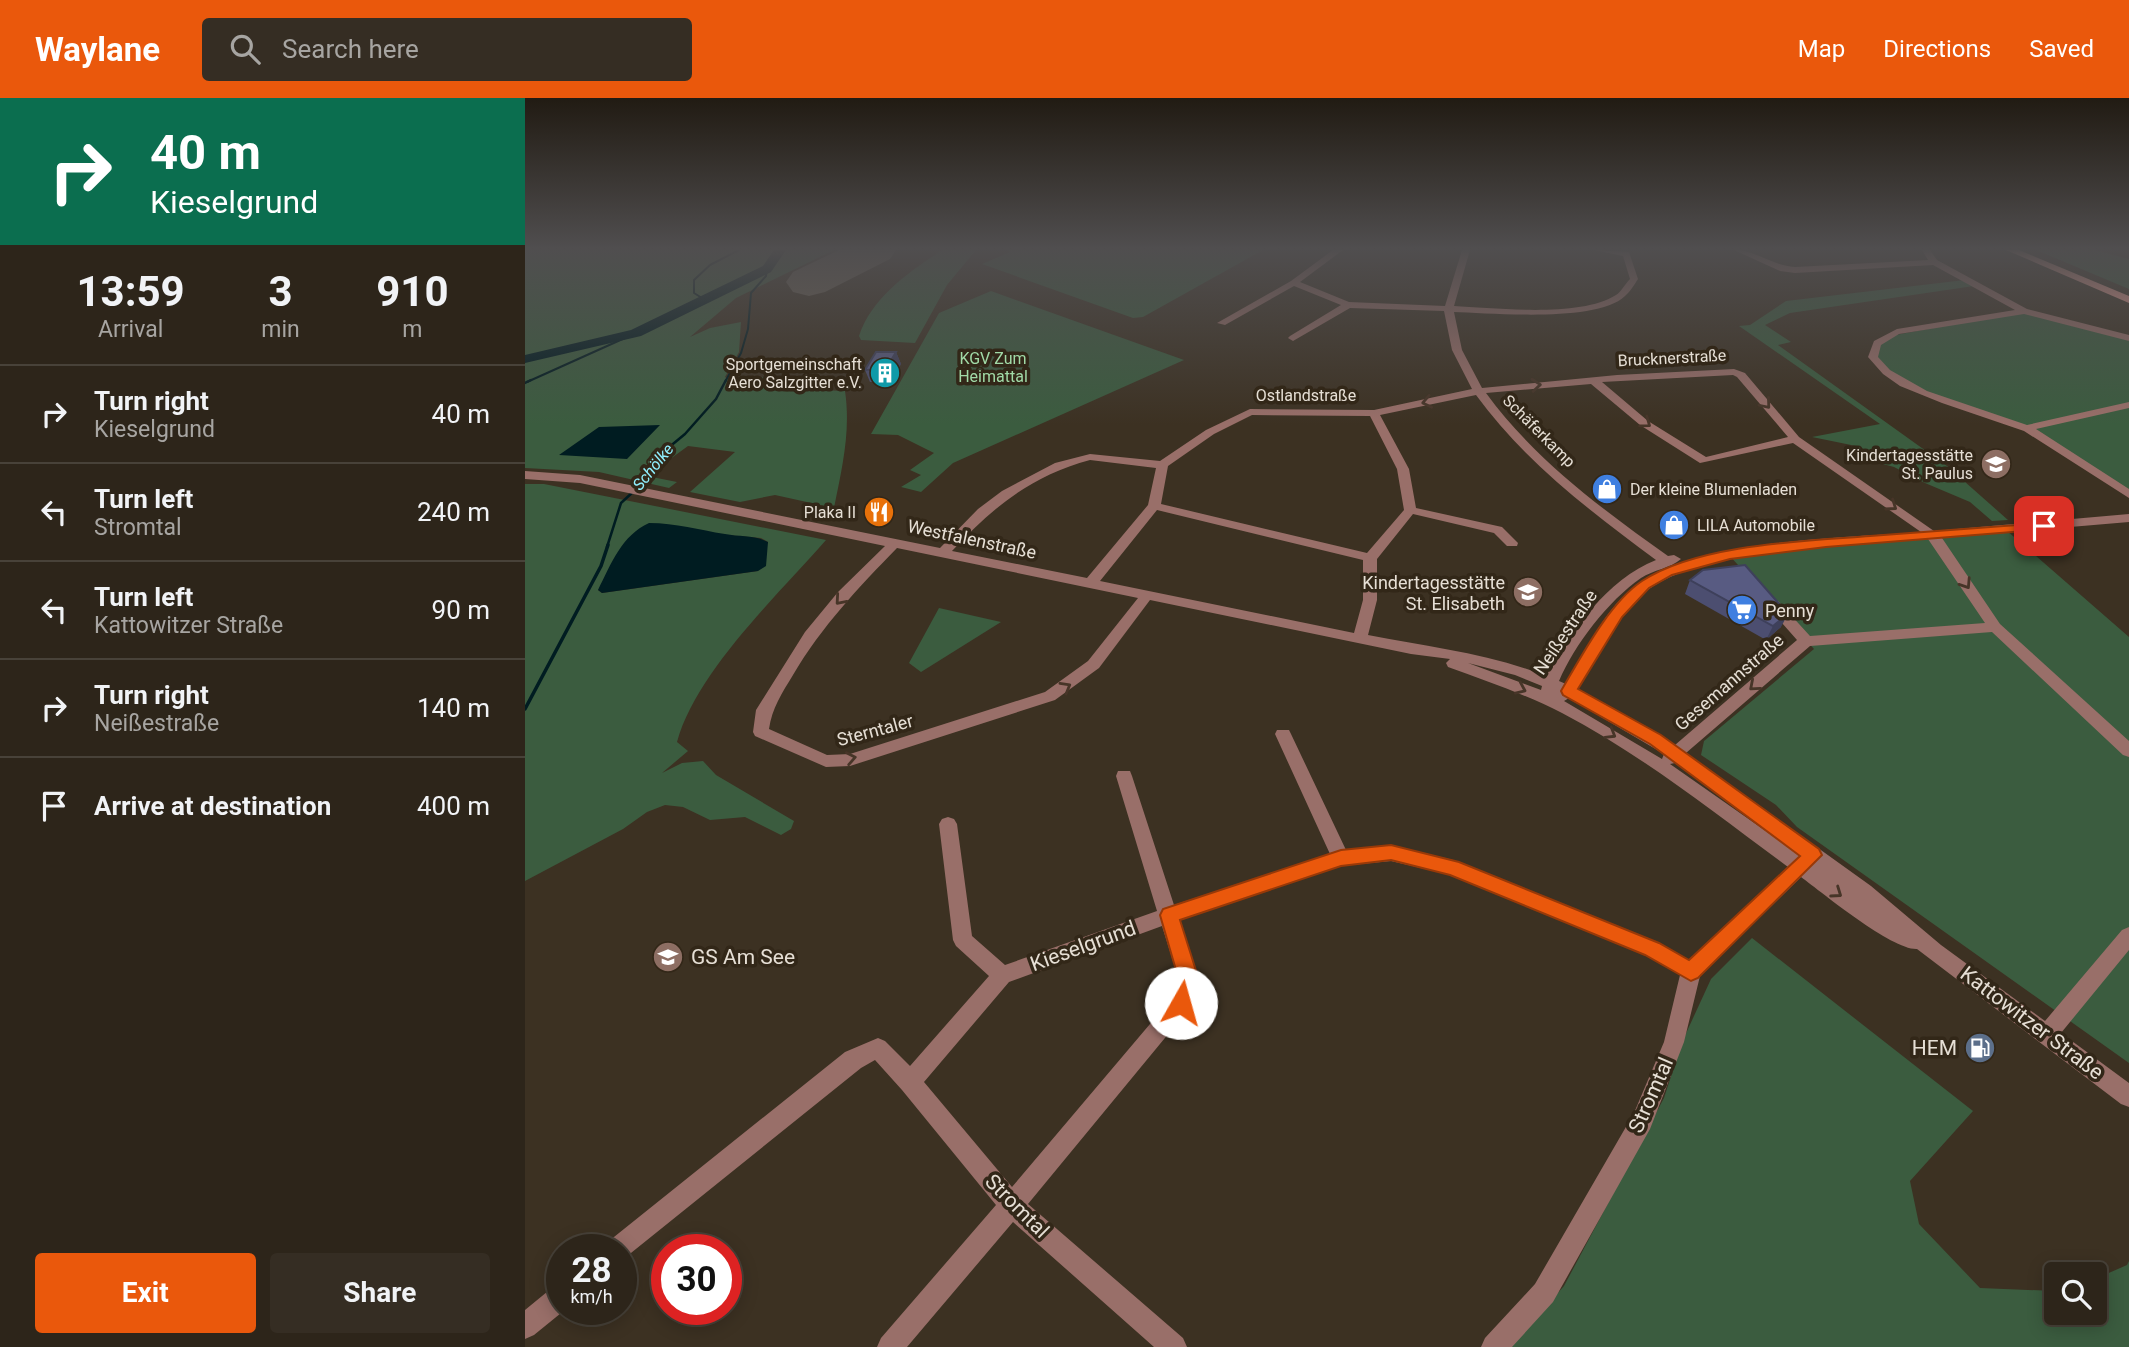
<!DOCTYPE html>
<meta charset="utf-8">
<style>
body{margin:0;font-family:Roboto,sans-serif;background:#352d23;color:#f1f3f6;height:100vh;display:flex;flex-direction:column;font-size:26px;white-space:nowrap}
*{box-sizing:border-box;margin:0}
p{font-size:23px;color:#a7a5a2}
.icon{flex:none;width:38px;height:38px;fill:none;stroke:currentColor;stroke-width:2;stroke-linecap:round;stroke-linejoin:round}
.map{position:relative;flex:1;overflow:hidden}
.drawer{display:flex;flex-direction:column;background:#2d251a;width:525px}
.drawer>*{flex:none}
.guide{background:#0b6e4f;color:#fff;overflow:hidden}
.fabs{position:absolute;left:1519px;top:1164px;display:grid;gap:14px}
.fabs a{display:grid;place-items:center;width:63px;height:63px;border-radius:7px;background:#2d251a;box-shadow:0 4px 18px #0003,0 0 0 2px #484239;font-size:35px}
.speed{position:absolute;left:21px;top:1136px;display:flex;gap:14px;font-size:35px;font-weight:700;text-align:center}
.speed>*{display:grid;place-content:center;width:91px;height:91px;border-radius:50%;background:#2d251a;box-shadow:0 4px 18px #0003,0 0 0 2px #484239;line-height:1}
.speed small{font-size:18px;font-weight:400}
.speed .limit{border:10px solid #d22;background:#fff;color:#111}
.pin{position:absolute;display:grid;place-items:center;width:60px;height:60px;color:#fff;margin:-30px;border-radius:14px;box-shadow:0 4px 10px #0006}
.me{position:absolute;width:77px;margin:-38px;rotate:7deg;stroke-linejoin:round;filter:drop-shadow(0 0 5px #0008)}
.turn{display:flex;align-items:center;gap:24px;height:147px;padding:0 35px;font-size:32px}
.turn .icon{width:91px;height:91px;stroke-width:2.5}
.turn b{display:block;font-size:49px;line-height:60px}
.eta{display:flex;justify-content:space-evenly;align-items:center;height:119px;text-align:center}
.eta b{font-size:42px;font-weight:700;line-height:49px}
.cta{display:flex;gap:14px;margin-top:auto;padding:14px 35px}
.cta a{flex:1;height:80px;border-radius:7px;background:#ea580c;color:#fff;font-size:28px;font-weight:700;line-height:80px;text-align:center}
.cta a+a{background:#352d23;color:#f1f3f6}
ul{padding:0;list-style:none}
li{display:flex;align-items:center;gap:21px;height:98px;padding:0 35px;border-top:2px solid #484239}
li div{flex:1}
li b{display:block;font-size:26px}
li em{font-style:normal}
header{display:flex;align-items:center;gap:42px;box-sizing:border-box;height:98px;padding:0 35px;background:#ea580c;color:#fff}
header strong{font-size:33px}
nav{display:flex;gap:38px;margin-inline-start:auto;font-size:24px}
.search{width:490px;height:63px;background:#352d23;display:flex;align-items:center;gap:18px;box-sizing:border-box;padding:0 24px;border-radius:7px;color:#a7a5a2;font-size:26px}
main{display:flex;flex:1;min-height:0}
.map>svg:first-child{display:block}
</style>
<header>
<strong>Waylane</strong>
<div class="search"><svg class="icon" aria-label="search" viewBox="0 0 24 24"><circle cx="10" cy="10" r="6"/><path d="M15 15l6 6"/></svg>Search here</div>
<nav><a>Map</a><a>Directions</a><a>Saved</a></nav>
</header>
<main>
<section class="drawer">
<div class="guide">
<div class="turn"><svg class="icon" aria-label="right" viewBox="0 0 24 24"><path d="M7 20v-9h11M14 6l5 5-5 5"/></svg><div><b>40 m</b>Kieselgrund</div></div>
</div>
<div class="eta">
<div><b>13:59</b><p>Arrival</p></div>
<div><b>3</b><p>min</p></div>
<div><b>910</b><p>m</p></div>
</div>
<ul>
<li><svg class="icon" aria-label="right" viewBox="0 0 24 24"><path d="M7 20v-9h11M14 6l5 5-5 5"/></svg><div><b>Turn right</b><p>Kieselgrund</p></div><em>40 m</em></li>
<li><svg class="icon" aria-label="left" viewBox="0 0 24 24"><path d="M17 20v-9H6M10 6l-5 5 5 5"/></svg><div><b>Turn left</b><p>Stromtal</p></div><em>240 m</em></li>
<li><svg class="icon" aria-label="left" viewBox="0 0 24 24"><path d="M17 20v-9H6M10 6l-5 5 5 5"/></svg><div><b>Turn left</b><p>Kattowitzer Straße</p></div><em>90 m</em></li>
<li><svg class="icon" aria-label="right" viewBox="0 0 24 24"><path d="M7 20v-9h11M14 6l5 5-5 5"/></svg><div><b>Turn right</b><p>Neißestraße</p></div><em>140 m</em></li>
<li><svg class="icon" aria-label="arrive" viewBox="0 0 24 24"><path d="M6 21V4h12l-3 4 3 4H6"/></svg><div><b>Arrive at destination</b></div><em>400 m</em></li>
</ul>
<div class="cta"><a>Exit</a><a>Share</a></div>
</section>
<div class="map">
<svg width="1604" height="1249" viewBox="0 0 1604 1249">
<rect width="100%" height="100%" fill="#3c3122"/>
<path fill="#3b5c3f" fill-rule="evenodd" d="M0,152h309l-98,48 -46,39 20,-9 31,-6 -2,30 -14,25 3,2 34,-2 9,6 -2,5 76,3c6,40 -3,77 -11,117l-59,-13 -35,7 -50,-10 45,-40 -47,-6 -41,30 30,6 -8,6 -70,-16 -74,-4z
M417,152h34l-29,35 -32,58 -54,-3 -2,-4c13,-39 50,-64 83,-86z
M481,152h257l-120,67 -10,1 -151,-54 28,-12z
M1511,152h59l34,9v30z
M1440,182l9,6 -184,27 -25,12 26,17 -13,3 169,121 61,54 -16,1 -22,-19 -45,-19 -31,-16 -15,-4 -23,-17 -44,-9 68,-13 -141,-98 11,-1 36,-24z
M466,193l193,69 -231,103 -32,29 -20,-5 20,-12 -11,-5 24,-17 -36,-18 -27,-1 68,-121z
M1499,213l105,25v158l-103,-66 -114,-41 -38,-28 5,-19 6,-3z
M0,386h19l282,56c-48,55 -130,132 -149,202l11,9 -26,22 20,-10 21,-2 13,14 78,46 -3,8 -10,6 -36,-18 -35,3 -27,-13 -18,-2 -18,7 -24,17 -98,52zM201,437l35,3 7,4 -10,29 -156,22 -4,-3z
M1481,432l123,107v426l-332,-236 -21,-22 -75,-50 3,-14 110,-92 -85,-94z
M414,510l62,14 -80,50 -12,-9z
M1227,840l221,173 -63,70 9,43 61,64 76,3v21h39v-33l32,-14 2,-4v86h-619l54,-61 100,-188 18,-56 29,-63z"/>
<path fill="#001c21" d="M135,327l-33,34 -68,-4 40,-28z
M124,425c27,0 50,7 76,11 15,3 30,1 43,8l-2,24 -8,5 -156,22 -4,-3c13,-26 24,-55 51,-67z"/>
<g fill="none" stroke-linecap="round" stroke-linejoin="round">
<path stroke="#001c21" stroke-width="2" d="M167,209l10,-9 -8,-5v-13l16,-15 29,-15
M2,284l109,-49
M200,284l16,-29 7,-24 3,-36 15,-17 1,-7"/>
<path stroke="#001c21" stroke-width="2.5" d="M0,285l6,-3
M82,449l14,-44 25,-23 10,-22 29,-24 31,-35 10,-19"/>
<path stroke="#001c21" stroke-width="3.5" d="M0,611l76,-143 7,-21"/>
<path fill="#001c21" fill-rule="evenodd" d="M249,152h12l-15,22 -130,64 -116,27v-8l106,-25 132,-64z"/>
<path fill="#6d6356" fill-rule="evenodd" d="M314,152h57l-6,9 -65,33 -16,4 -16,-4 -7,-10 7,-10z"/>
<path fill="#996f69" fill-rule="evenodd" d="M808,152h10l-43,32 49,20 96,4 17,-56h8l-16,56c42,2 126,12 162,-11 5,-3 9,-11 14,-16l-7,-23 -29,-6 35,2 9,27c-4,6 -8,13 -13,17 -28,27 -133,17 -171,16l8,38 20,38 135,-13 117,-6 11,4 54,64 135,94 195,-17v8l-187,16 58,86 129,117v16l-6,-2 -131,-123 -182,14 -124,107 185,133 70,59 104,76 77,-91 7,-3v23l-68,83 68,50v24l-8,-3 -204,-155c-25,1 -93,-55 -116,-72l-101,99 -16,66 -34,87 -97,173 -41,45h-31l4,-9 50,-54 99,-171 30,-71 16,-67 -35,-20 -194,-80 -60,-14 -50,5 -162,54 19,57 -10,33 -160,194 155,134 4,9h-33l-141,-125 -106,125h-30l4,-9 115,-133 -94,-115 -27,-30 -14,8 -240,193v-11h-15l3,-9 236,-189 33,-14 7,3 25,25 79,-90 -33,-30 -3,-6 -14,-116 3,-5 6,-2 6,2 3,5 15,112 33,29 152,-54 -41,-135 2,-5h12l2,5 42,129 156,-51 -55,-120 2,-4h12l2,4 55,116 45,-5 62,15 206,83 30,17 99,-93c-73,-54 -146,-112 -226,-154 -37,-19 -76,-32 -114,-46l-2,-4 4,-4 -39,-5 -261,-54 -51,68 -44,32 -205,66 -24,1 -71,-31 -2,-4 3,-22 49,-78 33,-40 47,-46 -305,-63 -55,-4v-8l55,4 360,73 38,-39 24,-18 53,-28 35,-9 70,7 46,-31 44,-21 124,1 98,-21 -20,-39 -8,-39 -94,-3 -57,33 -5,-3 2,-2 51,-31 -47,-19 -69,39 -8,-2 74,-42zM1208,277l4,2 51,60 -82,20 -58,-36 -46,-39zM1066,286l49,41 60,38 93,-20 128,89c-84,7 -225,6 -291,59 -26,20 -47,65 -64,93l-7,-3c16,-37 49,-80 82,-103 12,-8 30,-10 40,-19l-7,-4 -6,1c-66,-47 -133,-96 -182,-163zM951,297c49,67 114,116 180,165 -49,19 -85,72 -110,116 -57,-23 -118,-29 -178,-41l9,-35v-41l36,-45 81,19 13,13h10l1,-3 -16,-16 -86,-19 -7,-39 -29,-54zM727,317l118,1 27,53 7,41 -37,43 -206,-49 7,-38 46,-32zM565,362l66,8 -8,37 -61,73 -135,-27c41,-44 79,-75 138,-91zM632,412l206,50v40l-9,33 -254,-52zM1403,441l57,84 -175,13 -32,-35h-10l-2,3 2,3 29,33 -122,105 -97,-56c18,-29 34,-64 58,-89 53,-55 218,-55 292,-61zM372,450l241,50 -50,63 -43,31 -195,62 -23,1 -58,-26c3,-21 13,-36 24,-54 29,-49 65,-87 104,-127zM943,565l47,12 27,11 -1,4zM1044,600l95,56 -2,5 -98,-58zM1150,665l125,92 -130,-91zM637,828l16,51 -6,21 -160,189 -88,-105 85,-100z
M1209,152c22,0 39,16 61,17l133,-7 -6,-10h8l7,10 90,49 102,26v6l-105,-27 -125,20 -18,11 -3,12 12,13 37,21 100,34 102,-23v6l-93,21 93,60v9l-105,-67 -82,-28 -42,-17 -17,-12 -15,-17 6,-16 23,-12 118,-19 -82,-45 -138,8 -15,-2z
M37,1186v25h4l-32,26 -9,4v-29l28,-23z"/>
<path fill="#ffa89d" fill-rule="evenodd" d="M1481,152h13l110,46v7z"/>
</g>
<path fill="#4c4e70" d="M371,254l5,12 -11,18h-20l-5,-12z
M1165,482l91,47 -15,13 -81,-46z"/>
<path fill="#3e405b" d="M371,254l5,12 -11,18 -4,-13z
M1263,516l-7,13 -15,13 7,-14z"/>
<path fill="#585b82" stroke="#3e405b" stroke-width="2" d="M351,254h20l-10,17 -21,1z
M1220,467l43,49 -15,12 -83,-46 13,-10z"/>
<defs><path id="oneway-chevron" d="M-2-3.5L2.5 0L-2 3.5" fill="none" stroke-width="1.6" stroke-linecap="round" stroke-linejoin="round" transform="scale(1.75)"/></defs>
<g stroke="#473528">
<use href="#oneway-chevron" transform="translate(1011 287) rotate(-5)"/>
<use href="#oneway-chevron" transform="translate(902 304) rotate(168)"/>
<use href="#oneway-chevron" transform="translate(1241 306) rotate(50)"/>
<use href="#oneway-chevron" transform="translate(1121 325) rotate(36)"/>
<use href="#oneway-chevron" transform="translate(1367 408) rotate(35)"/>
<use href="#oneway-chevron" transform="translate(1441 486) rotate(57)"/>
<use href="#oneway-chevron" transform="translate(315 502) rotate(131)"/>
<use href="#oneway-chevron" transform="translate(1229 588) rotate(139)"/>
<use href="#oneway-chevron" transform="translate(541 589) rotate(-30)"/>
<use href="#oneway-chevron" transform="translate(996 591) rotate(24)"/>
<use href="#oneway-chevron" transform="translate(1086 636) rotate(31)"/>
<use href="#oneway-chevron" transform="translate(326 660) rotate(-11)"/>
<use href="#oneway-chevron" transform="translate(1312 795) rotate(35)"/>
</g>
<linearGradient id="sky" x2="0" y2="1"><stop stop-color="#211b13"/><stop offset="0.46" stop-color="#504e4f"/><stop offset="1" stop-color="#504e4f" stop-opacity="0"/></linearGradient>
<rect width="1604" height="327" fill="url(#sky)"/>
<path fill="#ea580c" stroke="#983908" stroke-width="2" d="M1519,425l5,1v5l-223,18 -96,12 -58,16 -23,13 -27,29 -44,72 83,46 158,114 3,6 -124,123 -7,3 -46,-26 -195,-80 -59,-15 -50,6 -161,54 18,57 -10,33 -7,2 -7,-2 -3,-7 7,-26 -18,-62 3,-6 178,-59 50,-5 68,17 200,81 30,17 111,-104 -150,-112 -87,-49 -2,-4c20,-34 48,-88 81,-110 56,-37 162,-40 228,-45 58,-4 116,-9 174,-13z"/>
<defs>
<g id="building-disc" transform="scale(1.575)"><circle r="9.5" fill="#0f9aa8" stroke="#322718"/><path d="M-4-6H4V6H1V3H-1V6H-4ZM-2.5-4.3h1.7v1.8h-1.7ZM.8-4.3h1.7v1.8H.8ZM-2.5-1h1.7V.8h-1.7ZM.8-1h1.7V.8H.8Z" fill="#fff"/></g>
<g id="school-disc" transform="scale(1.575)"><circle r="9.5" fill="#8d6e63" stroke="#322718"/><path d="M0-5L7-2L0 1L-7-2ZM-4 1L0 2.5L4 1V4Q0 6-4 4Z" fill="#fff"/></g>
<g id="shop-disc" transform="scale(1.575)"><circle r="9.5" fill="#3f7fe0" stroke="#322718"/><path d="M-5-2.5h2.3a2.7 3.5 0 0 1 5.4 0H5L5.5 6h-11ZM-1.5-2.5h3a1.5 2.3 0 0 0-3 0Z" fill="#fff"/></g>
<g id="restaurant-disc" transform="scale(1.575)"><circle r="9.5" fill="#e8710a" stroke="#322718"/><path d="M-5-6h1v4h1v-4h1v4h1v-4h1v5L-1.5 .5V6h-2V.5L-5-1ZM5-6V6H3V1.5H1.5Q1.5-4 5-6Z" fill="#fff"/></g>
<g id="supermarket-disc" transform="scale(1.575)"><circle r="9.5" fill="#3f7fe0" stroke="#322718"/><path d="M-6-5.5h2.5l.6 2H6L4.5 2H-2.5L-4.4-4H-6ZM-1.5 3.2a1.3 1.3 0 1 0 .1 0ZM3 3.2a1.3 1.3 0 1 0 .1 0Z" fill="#fff"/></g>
<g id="fuel-disc" transform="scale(1.575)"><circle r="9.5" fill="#5c6f8a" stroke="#322718"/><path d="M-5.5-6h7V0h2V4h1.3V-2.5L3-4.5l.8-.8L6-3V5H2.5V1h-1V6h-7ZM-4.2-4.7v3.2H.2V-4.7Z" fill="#fff"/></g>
</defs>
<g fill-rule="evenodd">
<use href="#building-disc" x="360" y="275"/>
<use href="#school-disc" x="1471" y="366"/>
<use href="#shop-disc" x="1082" y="391"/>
<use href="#restaurant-disc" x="354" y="414"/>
<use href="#shop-disc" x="1149" y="427"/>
<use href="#school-disc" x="1003" y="494"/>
<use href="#supermarket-disc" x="1217" y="512"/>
<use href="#school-disc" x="143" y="859"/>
<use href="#fuel-disc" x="1455" y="950"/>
</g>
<g text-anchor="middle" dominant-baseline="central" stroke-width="7" stroke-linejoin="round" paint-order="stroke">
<g font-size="16" fill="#a1daa7" stroke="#322718">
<text x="468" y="260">KGV Zum<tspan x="468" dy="18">Heimattal</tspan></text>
</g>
<g font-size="16" fill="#e6dfd5" stroke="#322718">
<text transform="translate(1147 260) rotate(-3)">Brucknerstraße</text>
<text x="781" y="297">Ostlandstraße</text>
<text transform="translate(1014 333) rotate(45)">Schäferkamp</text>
</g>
<g font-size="16" fill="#e6dfd5" stroke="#322718" text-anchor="end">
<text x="337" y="266">Sportgemeinschaft<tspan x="337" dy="18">Aero Salzgitter e.V.</tspan></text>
<text x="1448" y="357">Kindertagesstätte<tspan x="1448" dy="18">St. Paulus</tspan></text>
<text x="1105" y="391" text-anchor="start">Der kleine Blumenladen</text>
<text x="331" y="414">Plaka II</text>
<text x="1172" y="427" text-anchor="start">LILA Automobile</text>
</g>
<g font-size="16" font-style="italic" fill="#91f0ff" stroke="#322718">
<text transform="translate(128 369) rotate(-51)">Schölke</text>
</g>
<g font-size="18" fill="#e6dfd5" stroke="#322718">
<text transform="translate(447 441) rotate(12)">Westfalenstraße</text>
<text transform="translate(1040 534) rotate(-56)">Neißestraße</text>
<text transform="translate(1204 584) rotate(-41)">Gesemannstraße</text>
<text transform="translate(350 632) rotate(-15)">Sterntaler</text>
</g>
<g font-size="18" fill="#e6dfd5" stroke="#322718" text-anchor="end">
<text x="980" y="484">Kindertagesstätte<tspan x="980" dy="21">St. Elisabeth</tspan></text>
<text x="1240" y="512" text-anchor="start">Penny</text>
</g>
<g font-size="21" fill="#e6dfd5" stroke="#322718">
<text transform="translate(558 848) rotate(-20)">Kieselgrund</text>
<text transform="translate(1507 925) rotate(37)">Kattowitzer Straße</text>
<text transform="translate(1126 997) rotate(-66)">Stromtal</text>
<text transform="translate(492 1108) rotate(45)">Stromtal</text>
</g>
<g font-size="21" fill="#e6dfd5" stroke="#322718" text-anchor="start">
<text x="166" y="859">GS Am See</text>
<text x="1432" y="950" text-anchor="end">HEM</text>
</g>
</g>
</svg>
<div class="fabs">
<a><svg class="icon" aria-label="search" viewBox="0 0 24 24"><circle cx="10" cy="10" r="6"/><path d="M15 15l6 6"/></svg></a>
</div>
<div class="speed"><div>28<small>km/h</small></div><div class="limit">30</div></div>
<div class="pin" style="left:1519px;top:428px;background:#d93025"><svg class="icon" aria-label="arrive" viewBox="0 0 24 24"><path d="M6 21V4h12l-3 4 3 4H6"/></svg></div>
<svg class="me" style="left:656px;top:905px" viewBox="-20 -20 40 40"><circle r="19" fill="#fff"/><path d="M0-13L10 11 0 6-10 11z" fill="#ea580c"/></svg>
</div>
</main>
